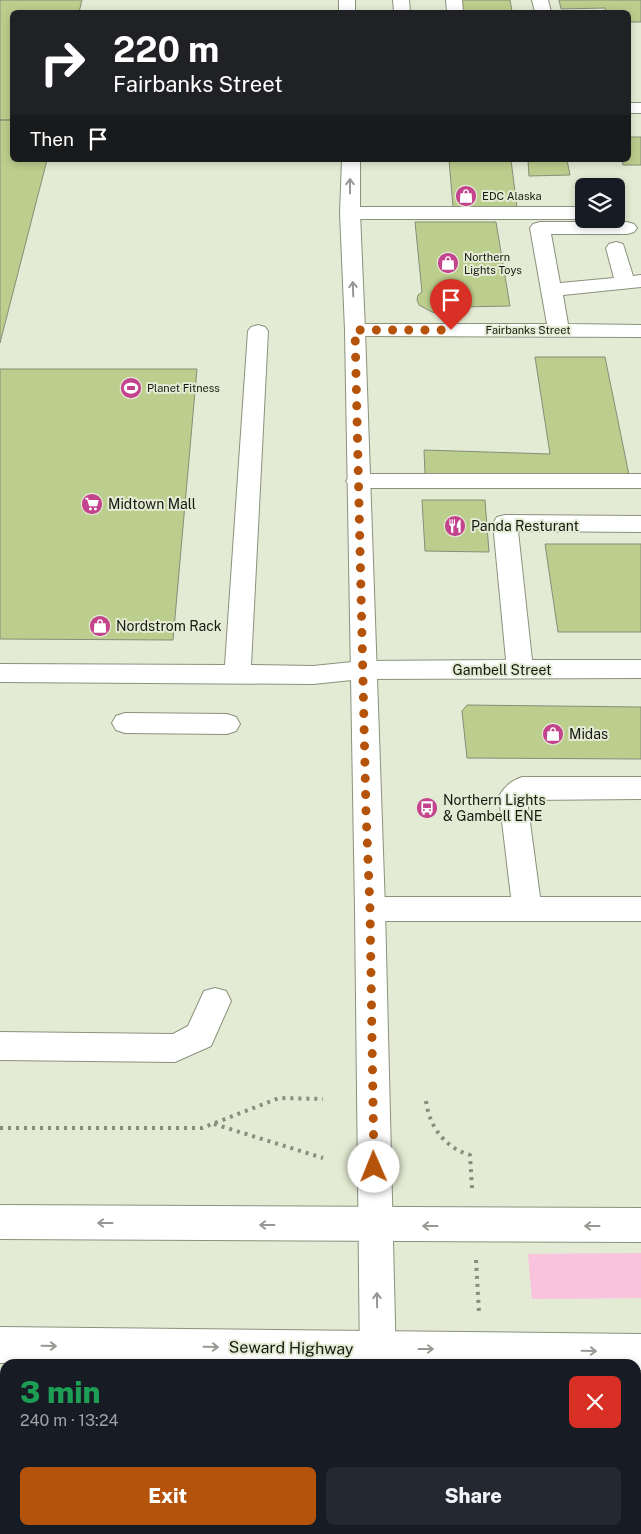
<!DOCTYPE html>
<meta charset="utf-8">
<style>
body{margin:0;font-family:"Public Sans",sans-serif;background:#242831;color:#f1f3f6;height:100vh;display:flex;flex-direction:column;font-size:19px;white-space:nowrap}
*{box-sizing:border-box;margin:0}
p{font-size:16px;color:#9ea1a6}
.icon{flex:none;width:28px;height:28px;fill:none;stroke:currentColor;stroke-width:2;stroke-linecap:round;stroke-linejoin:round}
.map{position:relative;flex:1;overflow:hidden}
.details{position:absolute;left:0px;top:1359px;width:641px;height:176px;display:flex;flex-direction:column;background:#171b24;border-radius:15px 15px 0 0;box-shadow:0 2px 8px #0003}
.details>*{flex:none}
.banner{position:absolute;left:10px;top:10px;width:621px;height:152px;border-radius:8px;box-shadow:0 2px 8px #0003;background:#202124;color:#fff;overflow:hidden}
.fabs{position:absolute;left:575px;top:178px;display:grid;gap:10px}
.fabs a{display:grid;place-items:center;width:50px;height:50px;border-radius:8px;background:#171b24;box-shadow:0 2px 8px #0003;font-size:25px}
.pin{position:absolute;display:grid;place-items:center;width:42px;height:42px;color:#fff;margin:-51px -21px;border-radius:50% 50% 50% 0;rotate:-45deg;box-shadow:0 0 5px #0007}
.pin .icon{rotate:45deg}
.me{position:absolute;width:55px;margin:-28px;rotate:359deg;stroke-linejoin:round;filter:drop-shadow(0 0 4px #0008)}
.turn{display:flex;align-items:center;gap:18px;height:105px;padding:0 20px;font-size:22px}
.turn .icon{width:65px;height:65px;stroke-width:2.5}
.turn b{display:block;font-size:35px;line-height:42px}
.then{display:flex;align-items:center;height:48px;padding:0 20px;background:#0003;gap:10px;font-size:19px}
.round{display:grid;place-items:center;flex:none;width:52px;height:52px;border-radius:8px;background:#242831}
.head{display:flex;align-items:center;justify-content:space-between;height:85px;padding:0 20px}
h1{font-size:30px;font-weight:800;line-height:38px;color:#1e9e55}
.action{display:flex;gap:10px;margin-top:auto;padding:10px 20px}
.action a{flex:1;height:58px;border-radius:8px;background:#b45309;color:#fff;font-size:20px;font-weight:800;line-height:58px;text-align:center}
.action a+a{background:#242831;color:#f1f3f6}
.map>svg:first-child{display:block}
</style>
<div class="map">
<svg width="641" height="1534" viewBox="0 0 641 1534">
<rect width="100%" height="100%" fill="#e4ebd4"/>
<path fill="#f9c2dd" d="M641,1253v45l-109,1 -4,-45z"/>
<path fill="#df9dbe" d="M636,1425h5v109h-60l-1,-4h56z"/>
<path fill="#bcce8d" stroke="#878d78" d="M0,0h82l-3,12h-67v108h-12z
M457,0h53l2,11h-54z
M559,0h82v22h-12v-10h-23l-1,-4 -44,1z
M0,120h12v40h35l-47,183z
M629,137h12v28h-18l-1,-5h7z
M449,160h62l6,47h-64z
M528,160h39l3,15 -41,1z
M415,222h81l14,84 -49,1 -11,6 -10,1 -8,-2 -13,-7 -2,-5 1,-5 4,-3z
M535,357h70l24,118 -204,-1 -1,-24 126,4z
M0,369h197l-24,271 -173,-1z
M422,500h63l4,52 -64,-1z
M545,544h96v88h-83z
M467,705l174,2v52l-174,-1 -5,-47z
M4,1454l1,76h108v4h-113v-46z"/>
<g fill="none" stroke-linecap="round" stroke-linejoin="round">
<g stroke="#8b917c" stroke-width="2">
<path id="minor" d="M393,0h16l1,12h-16z
M446,0h16l1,12h-16z
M532,0h16l3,12h-16z
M629,103h12v10h-12z
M350,207h234v12h-234l-7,-2 -3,-4 3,-4z
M540,222h87l7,2 3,4 -3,4 -7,2h-76l9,49 54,-5 -8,-30 3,-4 7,-2 7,2 10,32 8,-1v12l-78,8 5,29 73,1v12l-286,-1 -7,-2 -3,-4 3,-4 7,-2h192l-17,-96 3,-4z
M258,325l7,2 3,4 -17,334 62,1 49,-5 144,-1 -13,-137 4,-6 8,-2 136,1v16l-123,-1 14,129h109v18l-279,1 -49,5 -313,-2v-18l225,1 23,-334 3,-4z
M358,474h283v14h-283l-8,-2 -4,-5 4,-5z
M125,713l102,1 9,3 4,7 -4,7 -9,3 -102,-1 -9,-3 -4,-7 4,-7z
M522,777h119v22l-114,1 13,97h101v24h-271l-10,-3 -5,-9 5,-9 10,-3h141l-12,-101c6,-10 12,-15 23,-19z
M215,988l11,3 5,10 -20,45 -36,16 -175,-2v-28l173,2 15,-8 16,-35z"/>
</g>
<g stroke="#8b917c" stroke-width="2">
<path id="major" d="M339,0h16v12h-16z
M342,160h18v53l5,117 20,579 11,455h-36l-5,-455 -10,-579 -5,-117z
M361,1530h40v4h-40z"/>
</g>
<g stroke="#8b917c" stroke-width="2">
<path id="highway" d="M0,1205l641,3v34l-641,-3z
M0,1327l641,7v36h-5v-6l-636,-1z"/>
</g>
<path stroke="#898d7d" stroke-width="4" stroke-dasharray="3 5" stroke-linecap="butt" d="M426,1101c3,25 19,47 44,54l2,33
M214,1124l109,34
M0,1128h202l77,-30 44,1
M476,1260l3,53
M0,1403h5
M636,1405h5
M487,1530v4"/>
<use href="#minor" fill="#fff" fill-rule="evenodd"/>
<use href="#major" fill="#fff" fill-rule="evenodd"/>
<use href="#highway" fill="#fff" fill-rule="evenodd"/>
</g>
<defs><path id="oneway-shaft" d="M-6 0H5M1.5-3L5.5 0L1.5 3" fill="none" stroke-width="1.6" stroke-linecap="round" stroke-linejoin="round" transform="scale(1.25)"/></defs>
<g stroke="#979894">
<use href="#oneway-shaft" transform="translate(350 186) rotate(-90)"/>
<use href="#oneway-shaft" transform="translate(353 289) rotate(-92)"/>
<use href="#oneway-shaft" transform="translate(105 1223) rotate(-180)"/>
<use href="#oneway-shaft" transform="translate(267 1225) rotate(-180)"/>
<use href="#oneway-shaft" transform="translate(430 1226) rotate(-180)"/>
<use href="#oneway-shaft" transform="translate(592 1226) rotate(180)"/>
<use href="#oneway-shaft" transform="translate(377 1300) rotate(-91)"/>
<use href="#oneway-shaft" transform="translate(49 1346) rotate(1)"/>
<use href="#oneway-shaft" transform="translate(211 1347) rotate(1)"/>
<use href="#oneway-shaft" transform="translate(426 1349)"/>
<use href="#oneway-shaft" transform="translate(589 1351) rotate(1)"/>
</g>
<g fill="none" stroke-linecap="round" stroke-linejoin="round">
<path stroke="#b45309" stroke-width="9" stroke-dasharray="0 16.2" d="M374,1167l-4,-258 -4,-98 -11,-481h96"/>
</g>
<defs>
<g id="shop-disc" transform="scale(1.125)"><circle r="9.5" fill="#c3438d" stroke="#e4ebd4"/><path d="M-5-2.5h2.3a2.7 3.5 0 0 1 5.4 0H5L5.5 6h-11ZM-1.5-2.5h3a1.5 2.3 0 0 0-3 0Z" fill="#fff"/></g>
<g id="stadium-disc" transform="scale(1.125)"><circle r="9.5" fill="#c3438d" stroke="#e4ebd4"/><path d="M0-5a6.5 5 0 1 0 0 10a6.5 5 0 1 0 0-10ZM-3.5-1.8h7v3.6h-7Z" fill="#fff"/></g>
<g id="supermarket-disc" transform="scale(1.125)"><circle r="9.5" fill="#c3438d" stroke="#e4ebd4"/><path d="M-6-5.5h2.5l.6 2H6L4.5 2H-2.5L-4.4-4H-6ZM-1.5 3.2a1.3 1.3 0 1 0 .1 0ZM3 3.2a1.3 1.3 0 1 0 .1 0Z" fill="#fff"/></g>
<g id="restaurant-disc" transform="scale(1.125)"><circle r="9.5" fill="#c3438d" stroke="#e4ebd4"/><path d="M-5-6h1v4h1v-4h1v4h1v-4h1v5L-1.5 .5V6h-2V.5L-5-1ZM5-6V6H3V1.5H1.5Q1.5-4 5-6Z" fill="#fff"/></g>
<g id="bus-disc" transform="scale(1.125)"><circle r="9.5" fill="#c3438d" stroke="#e4ebd4"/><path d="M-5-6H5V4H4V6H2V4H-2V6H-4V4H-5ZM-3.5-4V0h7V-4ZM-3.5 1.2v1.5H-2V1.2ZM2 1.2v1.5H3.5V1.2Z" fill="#fff"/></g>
</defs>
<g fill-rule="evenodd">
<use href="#shop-disc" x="466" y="196"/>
<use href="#shop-disc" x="448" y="263"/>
<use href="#stadium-disc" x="131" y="388"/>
<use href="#supermarket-disc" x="92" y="504"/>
<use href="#restaurant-disc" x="455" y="526"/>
<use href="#shop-disc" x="100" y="626"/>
<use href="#shop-disc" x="553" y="734"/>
<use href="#bus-disc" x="427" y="808"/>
</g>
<g text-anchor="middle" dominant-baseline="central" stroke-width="4" stroke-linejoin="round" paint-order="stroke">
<g font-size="11" fill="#171911" stroke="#e4ebd4" text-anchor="start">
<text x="482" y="196">EDC Alaska</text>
<text x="464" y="257">Northern<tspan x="464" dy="13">Lights Toys</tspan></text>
<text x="147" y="388">Planet Fitness</text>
</g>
<g font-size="11" fill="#171911" stroke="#e4ebd4">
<text x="528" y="330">Fairbanks Street</text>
</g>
<g font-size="14" fill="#171911" stroke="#e4ebd4" text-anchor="start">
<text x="108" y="504">Midtown Mall</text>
<text x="471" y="526">Panda Resturant</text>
<text x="116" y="626">Nordstrom Rack</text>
<text x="569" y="734">Midas</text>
<text x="443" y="800">Northern Lights<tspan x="443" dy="16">&amp; Gambell ENE</tspan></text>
</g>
<g font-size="14" fill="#171911" stroke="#e4ebd4">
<text x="502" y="670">Gambell Street</text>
</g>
<g font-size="16" fill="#171911" stroke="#e4ebd4">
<text transform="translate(291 1348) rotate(1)">Seward Highway</text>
</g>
</g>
</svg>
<div class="fabs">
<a><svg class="icon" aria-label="layers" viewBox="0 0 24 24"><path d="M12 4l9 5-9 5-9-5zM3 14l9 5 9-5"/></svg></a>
</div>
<div class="pin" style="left:451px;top:330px;background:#d93025"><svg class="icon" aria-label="arrive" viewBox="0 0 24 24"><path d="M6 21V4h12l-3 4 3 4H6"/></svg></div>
<svg class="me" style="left:374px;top:1167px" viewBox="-20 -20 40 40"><circle r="19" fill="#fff"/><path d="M0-13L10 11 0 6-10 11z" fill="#b45309"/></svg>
<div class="banner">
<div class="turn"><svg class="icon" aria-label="right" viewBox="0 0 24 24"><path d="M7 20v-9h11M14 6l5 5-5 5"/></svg><div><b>220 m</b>Fairbanks Street</div></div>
<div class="then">Then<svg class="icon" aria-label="arrive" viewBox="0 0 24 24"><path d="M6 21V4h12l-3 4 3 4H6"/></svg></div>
</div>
<section class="details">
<div class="head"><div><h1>3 min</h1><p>240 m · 13:24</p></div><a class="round" style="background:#d93025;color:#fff"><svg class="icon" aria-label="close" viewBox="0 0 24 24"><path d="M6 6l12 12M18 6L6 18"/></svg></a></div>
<div class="action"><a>Exit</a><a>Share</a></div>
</section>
</div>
